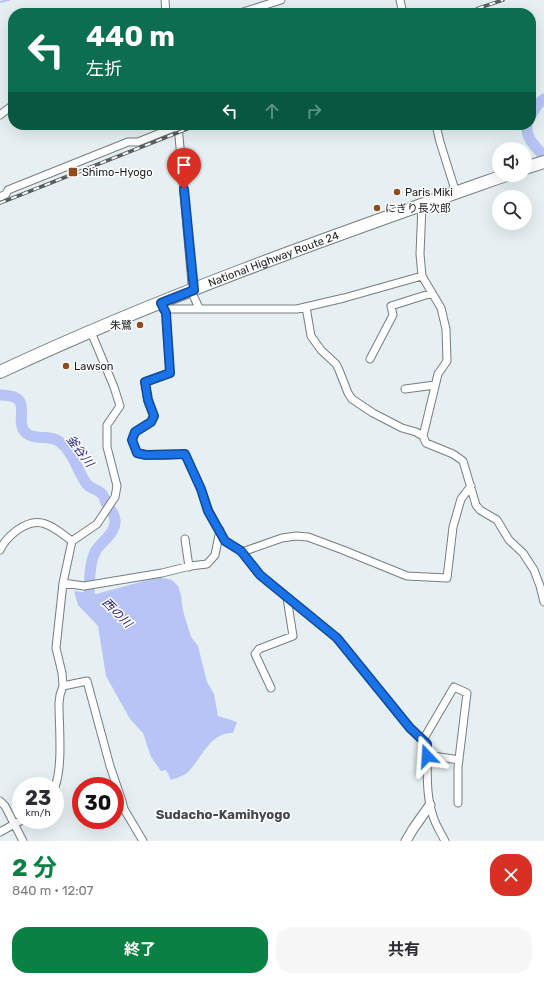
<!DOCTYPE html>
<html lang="ja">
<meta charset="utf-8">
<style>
body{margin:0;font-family:Rubik,"Noto Sans JP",sans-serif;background:#f7f7f7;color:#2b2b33;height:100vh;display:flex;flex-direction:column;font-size:15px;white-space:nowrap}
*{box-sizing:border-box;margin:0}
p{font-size:13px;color:#7c7c81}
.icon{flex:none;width:22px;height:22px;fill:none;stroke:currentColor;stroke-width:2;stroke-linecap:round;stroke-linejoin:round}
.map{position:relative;height:841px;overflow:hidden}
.details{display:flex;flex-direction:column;background:#fff;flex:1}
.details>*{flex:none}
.banner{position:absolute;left:8px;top:8px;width:528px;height:122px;border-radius:16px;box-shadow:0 4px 16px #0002;background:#0b6e4f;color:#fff;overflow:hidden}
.tools{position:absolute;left:492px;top:142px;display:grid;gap:8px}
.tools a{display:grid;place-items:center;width:40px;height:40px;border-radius:50%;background:#fff;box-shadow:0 4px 16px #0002;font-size:20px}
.speed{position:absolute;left:12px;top:777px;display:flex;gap:8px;font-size:20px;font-weight:700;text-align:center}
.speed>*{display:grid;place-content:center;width:52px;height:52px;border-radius:50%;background:#fff;box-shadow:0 4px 16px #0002;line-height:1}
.speed small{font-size:10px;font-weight:400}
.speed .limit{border:6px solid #d22;background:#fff;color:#111}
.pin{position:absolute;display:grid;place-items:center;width:34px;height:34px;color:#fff;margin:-41px -17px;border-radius:50% 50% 50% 0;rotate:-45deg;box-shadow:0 0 4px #0007}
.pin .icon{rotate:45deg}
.me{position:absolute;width:44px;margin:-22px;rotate:340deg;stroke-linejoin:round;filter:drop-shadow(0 0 3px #0008)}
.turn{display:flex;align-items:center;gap:14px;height:84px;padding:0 12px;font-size:18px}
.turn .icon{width:52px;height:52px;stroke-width:2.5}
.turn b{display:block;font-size:28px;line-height:34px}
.lanes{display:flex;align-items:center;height:38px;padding:0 12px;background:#0003;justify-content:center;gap:20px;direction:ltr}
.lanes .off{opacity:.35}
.round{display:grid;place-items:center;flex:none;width:42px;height:42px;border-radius:16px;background:#f7f7f7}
.headline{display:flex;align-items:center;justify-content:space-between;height:68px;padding:0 12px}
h1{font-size:24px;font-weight:700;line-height:30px;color:#0b8043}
.action{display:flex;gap:8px;margin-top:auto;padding:8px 12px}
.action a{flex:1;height:46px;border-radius:16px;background:#0b8043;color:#fff;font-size:16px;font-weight:700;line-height:46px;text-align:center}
.action a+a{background:#f7f7f7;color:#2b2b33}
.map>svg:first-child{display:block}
</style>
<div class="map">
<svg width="544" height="841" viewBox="0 0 544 841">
<rect width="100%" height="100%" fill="#e6f0f2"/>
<path fill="#b8c4f5" d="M159,577l13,3 6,6 3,9 2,16 8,26 7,9 9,36 7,12 4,22 19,6 -4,11c-23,-1 -31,25 -45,39 -4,4 -12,6 -17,8l-5,-10 -5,1 -10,-14 -8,-24 -13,-14 -24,-43 -8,-50 -20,-21 -4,-14 22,3z"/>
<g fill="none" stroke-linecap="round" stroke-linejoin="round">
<path stroke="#b8c4f5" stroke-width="2" d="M0,2l9,-2"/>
<path stroke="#b8c4f5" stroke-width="11" d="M531,115l7,-11 6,-5
M527,125c-2,13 9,22 17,31
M0,395c37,0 12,25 26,38 9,8 24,1 34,9 13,10 17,28 26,41 5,7 10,5 15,10 3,2 4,7 5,10 3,5 7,9 8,13 6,15 -13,25 -19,36 -7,15 -5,35 -6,51l3,4"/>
<g stroke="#757e80" stroke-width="9">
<path id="minor" d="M165,0l1,13
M400,0l3,13
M240,13l41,-13
M0,115l13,-10
M178,125l15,170 6,13
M436,125l4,17 16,51
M0,197l6,-3 2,-4 120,-48h10l40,-16
M422,205l-2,49 2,22 19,32 5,21 1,32 -9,13 -15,62 3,7 27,11 10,7 13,44 4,5 17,10 12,20 14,13 11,17 6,16 4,16
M161,303l5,10 4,60 -25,9 3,19 6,15 -3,6 -16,10 -3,8 5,13c16,4 32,2 48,1l16,35 8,22 16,30 16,10 19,24 77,63 73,90 17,16c1,23 -2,49 6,72 2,8 8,17 12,25
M306,307l5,29 10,14 15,14 3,6 9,23 4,6 21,14 29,15 14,4 7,4
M163,309h134l47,-11 78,-22
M370,359l23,-44 -2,-9 41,-13
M405,389l30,-4
M185,539l4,28
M0,550c6,-13 26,-31 42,-27 11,2 21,12 30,18
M241,551h4l37,-13 14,-2 12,1 35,13 64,26 40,2 6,-51 8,-28 10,-13
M63,583l21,3 78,-13 28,-7 17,-2 8,-9 5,-25
M63,686l24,-5 23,85 12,35 2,8 19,32
M271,688l-16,-34 4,-5 34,-13 -6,-38
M423,740l31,-53 13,6 -9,74v36
M427,755l32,5
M55,787c8,-22 4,-60 4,-84l1,-8 3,-9 -1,-13 -6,-25 7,-65 9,-42 25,-17 18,-27 2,-11 -10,-39v-22l13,-19 -6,-19 -23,-55
M0,801l5,5 18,35
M0,832l22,-12"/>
</g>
<g stroke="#757e80" stroke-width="11">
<path id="tertiary" d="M406,841l7,-12 17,-24"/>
</g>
<g stroke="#757e80" stroke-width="14">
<g id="trunk">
<path d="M525,168l19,-6"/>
<path id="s1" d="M0,372c164,-77 336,-137 506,-197"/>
</g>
</g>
<use href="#minor" stroke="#fff" stroke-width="7"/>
<use href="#tertiary" stroke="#fff" stroke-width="9"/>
<use href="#trunk" stroke="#fff" stroke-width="12"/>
<g stroke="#595e5f" stroke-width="3.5">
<path id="rail" d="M467,13l12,-5 24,-8
M0,203l197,-78"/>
</g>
<use href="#rail" stroke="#fff" stroke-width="2" stroke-dasharray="6" stroke-linecap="butt"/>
</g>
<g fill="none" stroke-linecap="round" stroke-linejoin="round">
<g stroke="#114b97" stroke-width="10">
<path id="route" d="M184,189l10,101 -33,13 5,10 4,60 -25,9 3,18 6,16 -3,6 -16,10 -3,8 5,13 9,2 39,-1 16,35 7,22 17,30 16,10 19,24 77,63 73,90 17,16v12"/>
</g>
<use href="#route" stroke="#1a73e8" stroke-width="7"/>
</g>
<g fill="#8f4d1d" stroke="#fff" stroke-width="1.5">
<rect x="68" y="167" width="10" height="10" rx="2"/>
<circle cx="397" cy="192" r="4"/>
<circle cx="377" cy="208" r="4"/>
<circle cx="140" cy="325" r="4"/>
<circle cx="66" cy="366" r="4"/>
</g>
<g text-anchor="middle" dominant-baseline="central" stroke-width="3" stroke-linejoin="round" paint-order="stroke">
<g font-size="11" fill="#1b1f1f" stroke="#fff" text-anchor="start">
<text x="82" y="172">Shimo-Hyogo</text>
<text x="405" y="192">Paris Miki</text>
<text x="385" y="208">にぎり長次郎</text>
<text x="132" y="325" text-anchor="end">朱鷺</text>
<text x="74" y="366">Lawson</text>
</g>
<g font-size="11" fill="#1b1f1f" stroke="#fff">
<text stroke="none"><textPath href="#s1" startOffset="296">National Highway Route 24</textPath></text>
</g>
<g font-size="12" font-style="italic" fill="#1e1d77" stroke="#fff">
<text transform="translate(80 451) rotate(53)">釜谷川</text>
<text transform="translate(117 613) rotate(45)">西の川</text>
</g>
<g font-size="13" font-weight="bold" fill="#434b4d" stroke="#fff">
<text x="223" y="814">Sudacho-Kamihyogo</text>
</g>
</g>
</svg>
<div class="tools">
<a><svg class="icon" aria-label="sound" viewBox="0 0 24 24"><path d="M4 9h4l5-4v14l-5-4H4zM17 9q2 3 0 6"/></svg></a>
<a><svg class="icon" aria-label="search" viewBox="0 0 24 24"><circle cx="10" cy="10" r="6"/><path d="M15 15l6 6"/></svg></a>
</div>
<div class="speed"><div>23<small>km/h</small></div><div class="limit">30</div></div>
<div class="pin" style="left:184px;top:189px;background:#d93025"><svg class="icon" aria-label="arrive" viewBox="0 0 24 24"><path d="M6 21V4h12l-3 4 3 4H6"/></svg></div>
<svg class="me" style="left:427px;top:756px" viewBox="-20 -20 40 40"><path d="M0-17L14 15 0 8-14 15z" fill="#1a73e8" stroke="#fff" stroke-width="4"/></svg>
<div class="banner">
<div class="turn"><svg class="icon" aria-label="left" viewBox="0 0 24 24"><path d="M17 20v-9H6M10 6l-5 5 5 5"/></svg><div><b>440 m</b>左折</div></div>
<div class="lanes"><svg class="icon" aria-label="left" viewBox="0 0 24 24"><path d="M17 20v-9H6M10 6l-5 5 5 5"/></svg><svg class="icon off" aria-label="ahead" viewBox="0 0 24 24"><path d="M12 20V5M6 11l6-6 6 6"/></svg><svg class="icon off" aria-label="right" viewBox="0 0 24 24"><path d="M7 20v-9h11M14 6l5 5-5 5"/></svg></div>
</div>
</div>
<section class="details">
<div class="headline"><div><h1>2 分</h1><p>840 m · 12:07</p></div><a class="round" style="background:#d93025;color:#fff"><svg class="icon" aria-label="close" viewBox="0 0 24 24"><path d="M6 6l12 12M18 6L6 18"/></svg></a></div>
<div class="action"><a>終了</a><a>共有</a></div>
</section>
